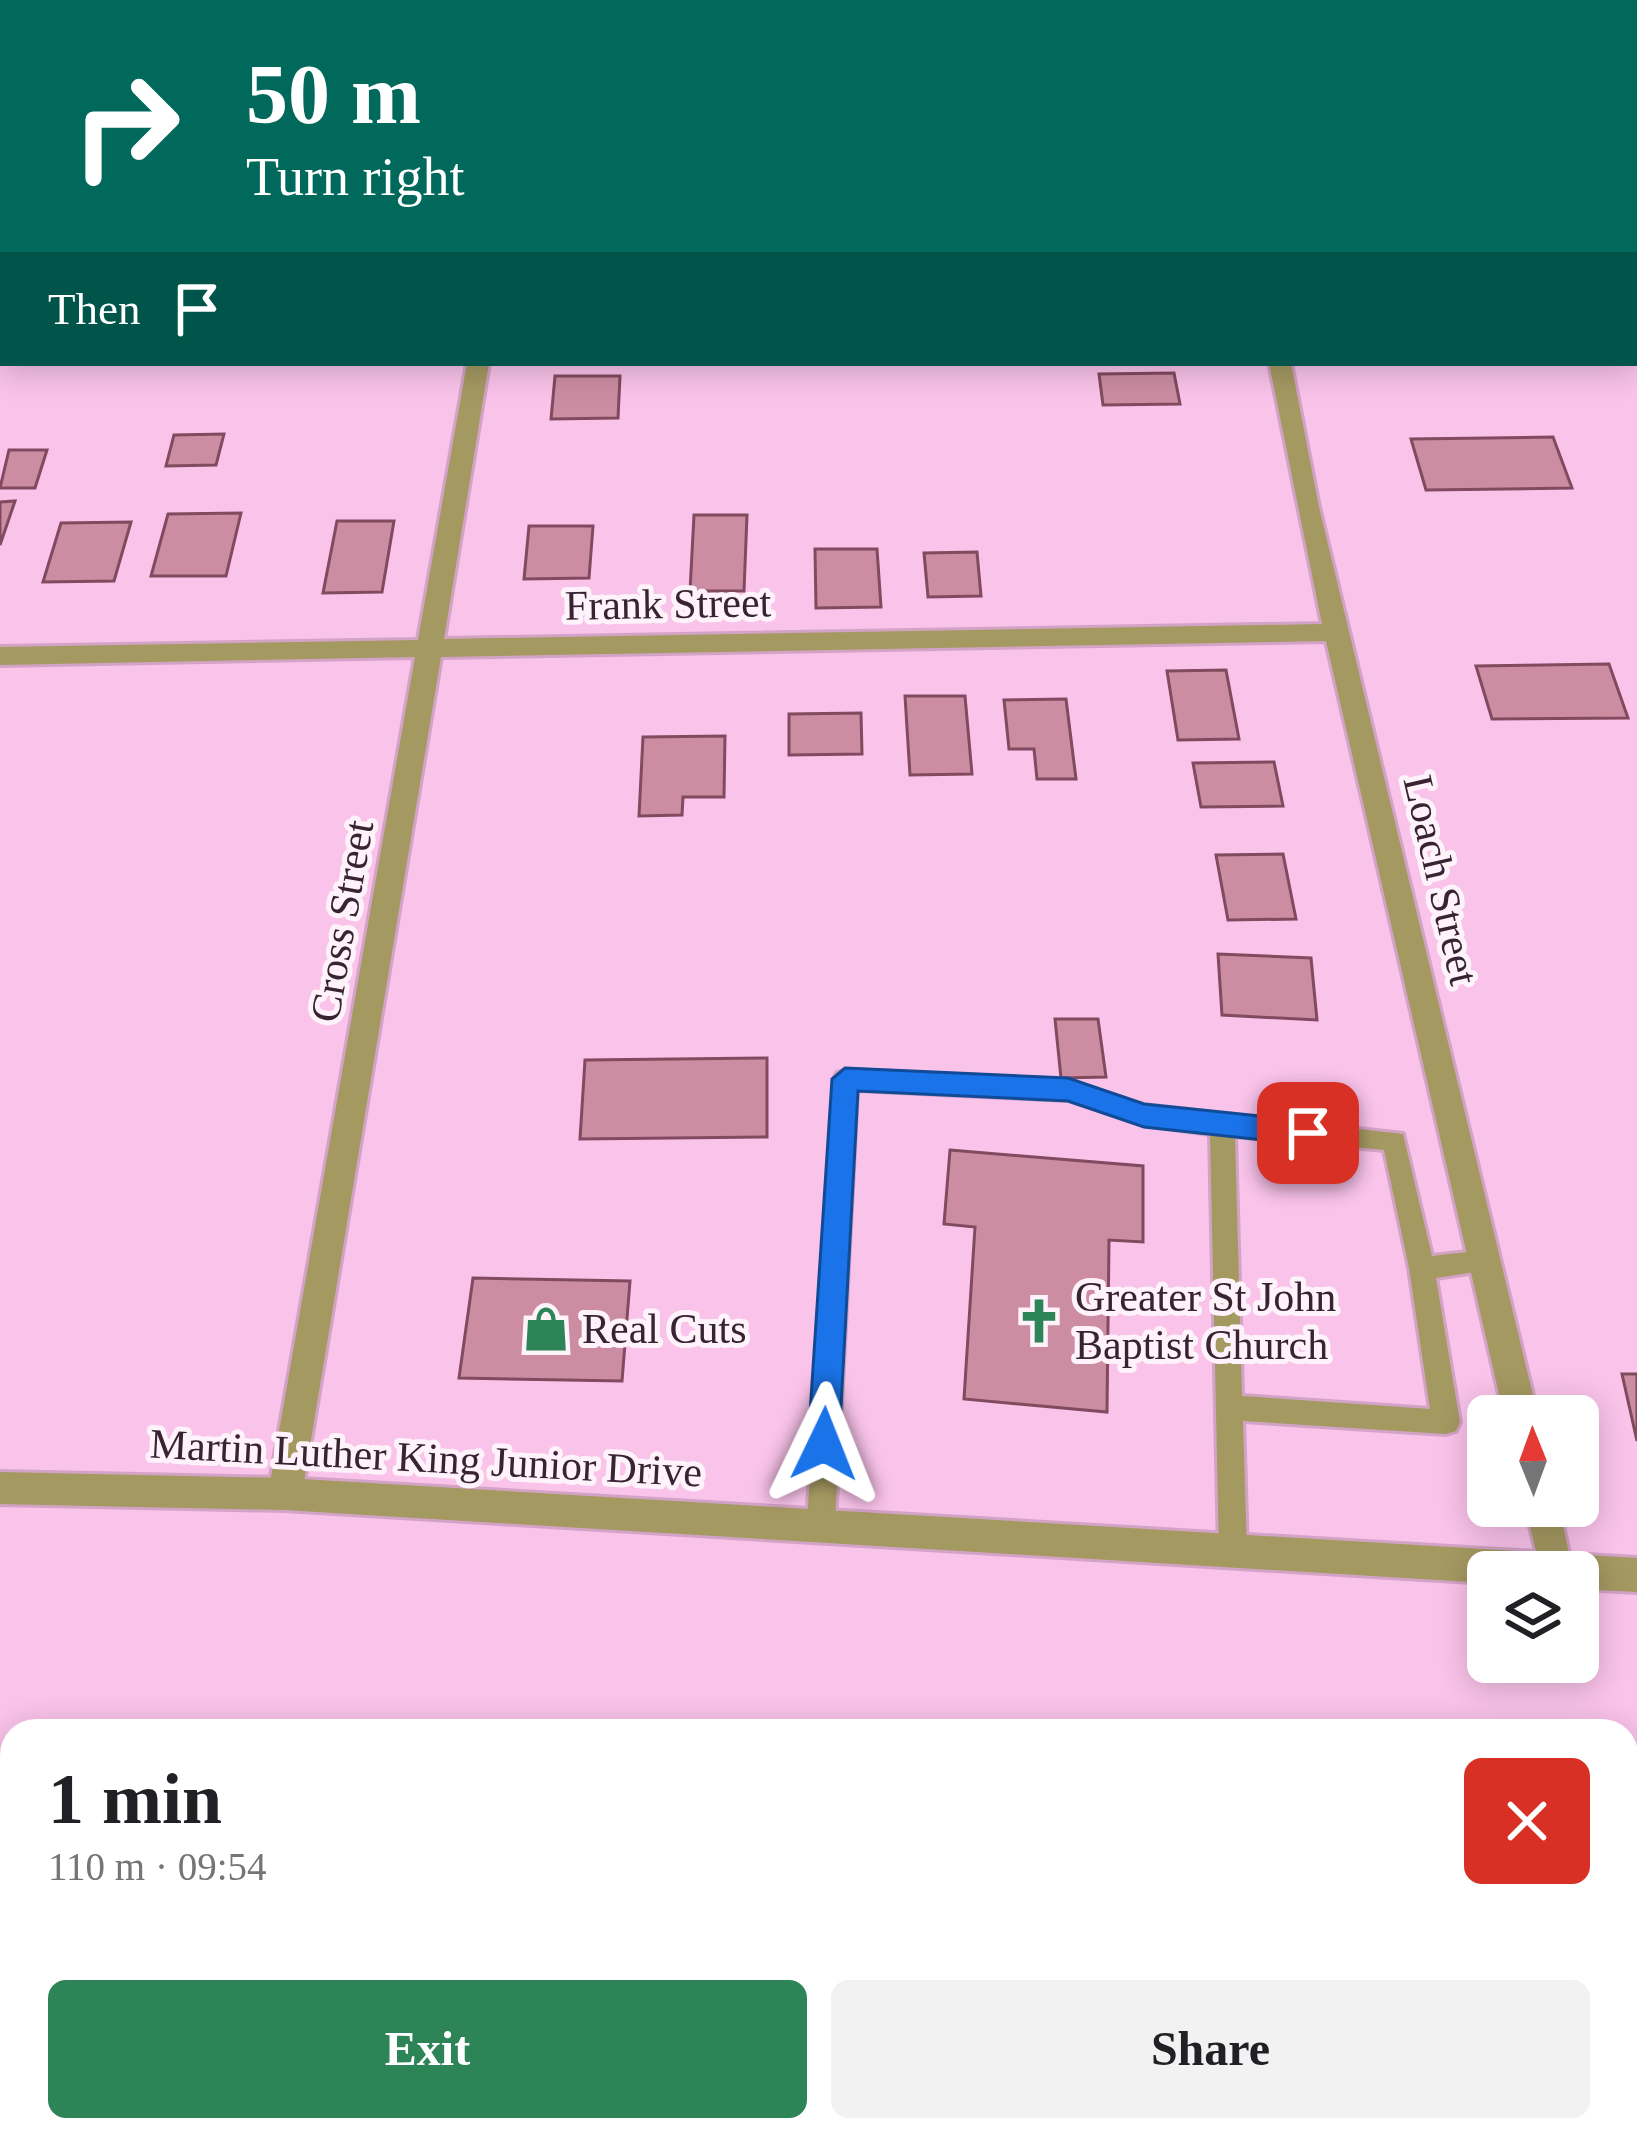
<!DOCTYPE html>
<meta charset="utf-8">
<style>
body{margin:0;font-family:"Times New Roman",serif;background:#f2f2f2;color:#202124;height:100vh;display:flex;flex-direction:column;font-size:45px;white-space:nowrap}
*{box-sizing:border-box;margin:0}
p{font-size:39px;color:#757577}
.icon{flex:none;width:66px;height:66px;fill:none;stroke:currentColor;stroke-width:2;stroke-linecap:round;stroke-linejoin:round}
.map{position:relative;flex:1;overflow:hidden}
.side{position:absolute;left:0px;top:1719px;width:1638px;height:423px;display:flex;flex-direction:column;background:#fff;border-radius:36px 36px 0 0;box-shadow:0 6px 30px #0003}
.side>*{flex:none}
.banner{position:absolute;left:0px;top:0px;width:1638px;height:366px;box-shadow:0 6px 30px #0003;background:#00695c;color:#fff;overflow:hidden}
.needle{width:78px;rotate:359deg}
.buttons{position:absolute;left:1467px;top:1395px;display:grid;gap:24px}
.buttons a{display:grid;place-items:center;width:132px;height:132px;border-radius:18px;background:#fff;box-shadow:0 6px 30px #0003;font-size:60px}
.pin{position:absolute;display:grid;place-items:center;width:102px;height:102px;color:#fff;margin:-51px;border-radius:24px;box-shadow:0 6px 18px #0006}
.me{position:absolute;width:132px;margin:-66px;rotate:2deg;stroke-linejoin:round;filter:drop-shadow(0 0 9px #0008)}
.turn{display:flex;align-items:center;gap:42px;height:252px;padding:0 48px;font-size:54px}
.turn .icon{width:156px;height:156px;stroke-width:2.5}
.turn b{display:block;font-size:84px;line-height:102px}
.then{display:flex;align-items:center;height:114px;padding:0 48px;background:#0003;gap:24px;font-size:45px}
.round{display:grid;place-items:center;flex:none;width:126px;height:126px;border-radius:18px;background:#f2f2f2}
.overview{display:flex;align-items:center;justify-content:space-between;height:204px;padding:0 48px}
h1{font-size:72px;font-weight:700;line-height:90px}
.button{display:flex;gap:24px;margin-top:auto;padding:24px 48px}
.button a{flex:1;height:138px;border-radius:18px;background:#2d8457;color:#fff;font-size:48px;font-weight:700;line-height:138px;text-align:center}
.button a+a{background:#f2f2f2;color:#202124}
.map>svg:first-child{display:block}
</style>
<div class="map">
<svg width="1637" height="2140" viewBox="0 0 1637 2140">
<rect width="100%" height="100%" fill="#fac3ea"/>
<path fill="#cc8da3" stroke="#824a5e" stroke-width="3" d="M1174,373l6,31 -77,1 -4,-31z
M555,376h65l-2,42 -67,1z
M224,434l-8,31 -50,1 8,-31z
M1553,437l19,51 -146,2 -15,-51z
M9,450h38l-12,38h-35z
M15,501l-15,44v-43z
M241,513l-15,63h-75l17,-62z
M694,515h53l-3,76h-54z
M337,521h57l-12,71 -59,1z
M131,522l-17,59 -71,1 18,-59z
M529,526h64l-4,52 -65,1z
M815,549h62l4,58 -65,1z
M977,552l4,44 -53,1 -4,-44z
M1609,664l19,54 -136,1 -16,-53z
M1226,670l13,69 -61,1 -11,-69z
M905,696h60l7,78 -62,1z
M1066,699l10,80h-39l-3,-30h-25l-5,-49z
M861,713l1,41 -73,1v-41z
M725,736l-1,61h-41l-1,18 -43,1 4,-79z
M1274,762l9,44 -82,1 -8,-44z
M1283,854l13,65 -68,1 -12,-65z
M1218,954l93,4 6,62 -95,-5z
M1055,1019h43l8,58 -45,1z
M767,1058v79l-187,2 5,-79z
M950,1150l193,16v76l-34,-2 -2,172 -143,-13 11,-172 -31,-3z
M473,1278l157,3 -8,100 -163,-3z
M1622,1374h15v67z"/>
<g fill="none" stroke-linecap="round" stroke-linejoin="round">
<g stroke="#d3a3c5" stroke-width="6">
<path id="service" d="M846,1070l222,10 76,25 259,29 29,122 53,-6 9,3 4,8 -4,8 -58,9 24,144 -4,9 -10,3 -203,-13 4,130 -4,10 -10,4 -10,-4 -4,-10 -9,-417 -66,-9 -76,-25 -211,-10 -22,433 -4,9 -10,4 -10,-4 -4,-9 27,-443 3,-7zM1235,1136l149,14 25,118 21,141 -188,-13z"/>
</g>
<g stroke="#d3a3c5" stroke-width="6">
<path id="minor" d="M527,0h18v3h-18z
M1190,0h18l1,3h-18z
M1635,51h2v12h-2z
M0,70h3v12h-3z
M467,363h22l-45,276 878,-15 -53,-261h22l28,144 219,909h-34l-178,-775 -885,16 -139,837 -5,12 -12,4 -12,-4 -5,-12 147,-837 -415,8v-18l418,-7z
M1525,1506h34l14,66h-32z"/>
</g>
<g stroke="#d3a3c5" stroke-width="6">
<path id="tertiary" d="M0,1472l285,6 1352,80v34l-59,-3v-17h-90v11l-1203,-73 -285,-6z"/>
</g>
<use href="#service" fill="#a59962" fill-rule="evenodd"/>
<use href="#minor" fill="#a59962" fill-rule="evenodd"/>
<use href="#tertiary" fill="#a59962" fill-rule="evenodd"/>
</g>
<path fill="#1a73e8" stroke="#114b97" stroke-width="3" d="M845,1068l223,10 76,26 164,17 14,12 -14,12 -164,-18 -76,-26 -210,-10 -19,353 -4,10 -11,4 -11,-4 -5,-10 24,-365z"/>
<defs>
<g id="church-bare" transform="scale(3.6)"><path d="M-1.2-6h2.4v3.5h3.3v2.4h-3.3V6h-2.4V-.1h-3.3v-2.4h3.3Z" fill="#2d8457" stroke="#fff3fb" stroke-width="2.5" paint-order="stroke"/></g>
<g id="shop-bare" transform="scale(3.6)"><path d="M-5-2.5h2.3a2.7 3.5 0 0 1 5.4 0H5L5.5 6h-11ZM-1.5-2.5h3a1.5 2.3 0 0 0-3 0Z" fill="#2d8457" stroke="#fff3fb" stroke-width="2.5" paint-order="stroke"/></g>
</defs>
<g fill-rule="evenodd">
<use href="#church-bare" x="1039" y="1321"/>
<use href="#shop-bare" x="546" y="1329"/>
</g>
<g text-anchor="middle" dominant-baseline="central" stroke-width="10" stroke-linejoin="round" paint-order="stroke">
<g font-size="42" fill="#382332" stroke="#fff3fb">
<text transform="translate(668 604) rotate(-1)">Frank Street</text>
<text transform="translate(1441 880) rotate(77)">Loach Street</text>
<text transform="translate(342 921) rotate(-80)">Cross Street</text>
<text transform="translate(426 1458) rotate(3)">Martin Luther King Junior Drive</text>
</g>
<g font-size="42" fill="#382332" stroke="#fff3fb" text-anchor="start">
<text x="1075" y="1297">Greater St John<tspan x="1075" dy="48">Baptist Church</tspan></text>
<text x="582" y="1329">Real Cuts</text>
</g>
</g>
</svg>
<div class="buttons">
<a><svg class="needle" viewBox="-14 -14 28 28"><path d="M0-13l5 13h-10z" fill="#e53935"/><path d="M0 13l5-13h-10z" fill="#757577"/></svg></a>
<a><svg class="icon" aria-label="layers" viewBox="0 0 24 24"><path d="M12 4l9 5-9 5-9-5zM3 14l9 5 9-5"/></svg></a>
</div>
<div class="pin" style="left:1308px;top:1133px;background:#d93025"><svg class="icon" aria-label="arrive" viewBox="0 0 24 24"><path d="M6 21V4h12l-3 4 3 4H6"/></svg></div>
<svg class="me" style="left:824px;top:1444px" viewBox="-20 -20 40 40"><path d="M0-17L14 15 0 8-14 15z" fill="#1a73e8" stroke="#fff" stroke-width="4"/></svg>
<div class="banner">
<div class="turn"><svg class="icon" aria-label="right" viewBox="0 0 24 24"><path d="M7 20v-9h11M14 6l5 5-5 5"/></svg><div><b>50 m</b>Turn right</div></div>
<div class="then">Then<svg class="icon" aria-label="arrive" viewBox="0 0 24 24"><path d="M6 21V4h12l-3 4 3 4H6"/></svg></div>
</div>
<section class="side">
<div class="overview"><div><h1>1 min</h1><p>110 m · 09:54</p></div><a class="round" style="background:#d93025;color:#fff"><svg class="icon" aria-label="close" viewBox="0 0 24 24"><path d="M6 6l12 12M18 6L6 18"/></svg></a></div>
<div class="button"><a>Exit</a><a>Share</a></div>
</section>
</div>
